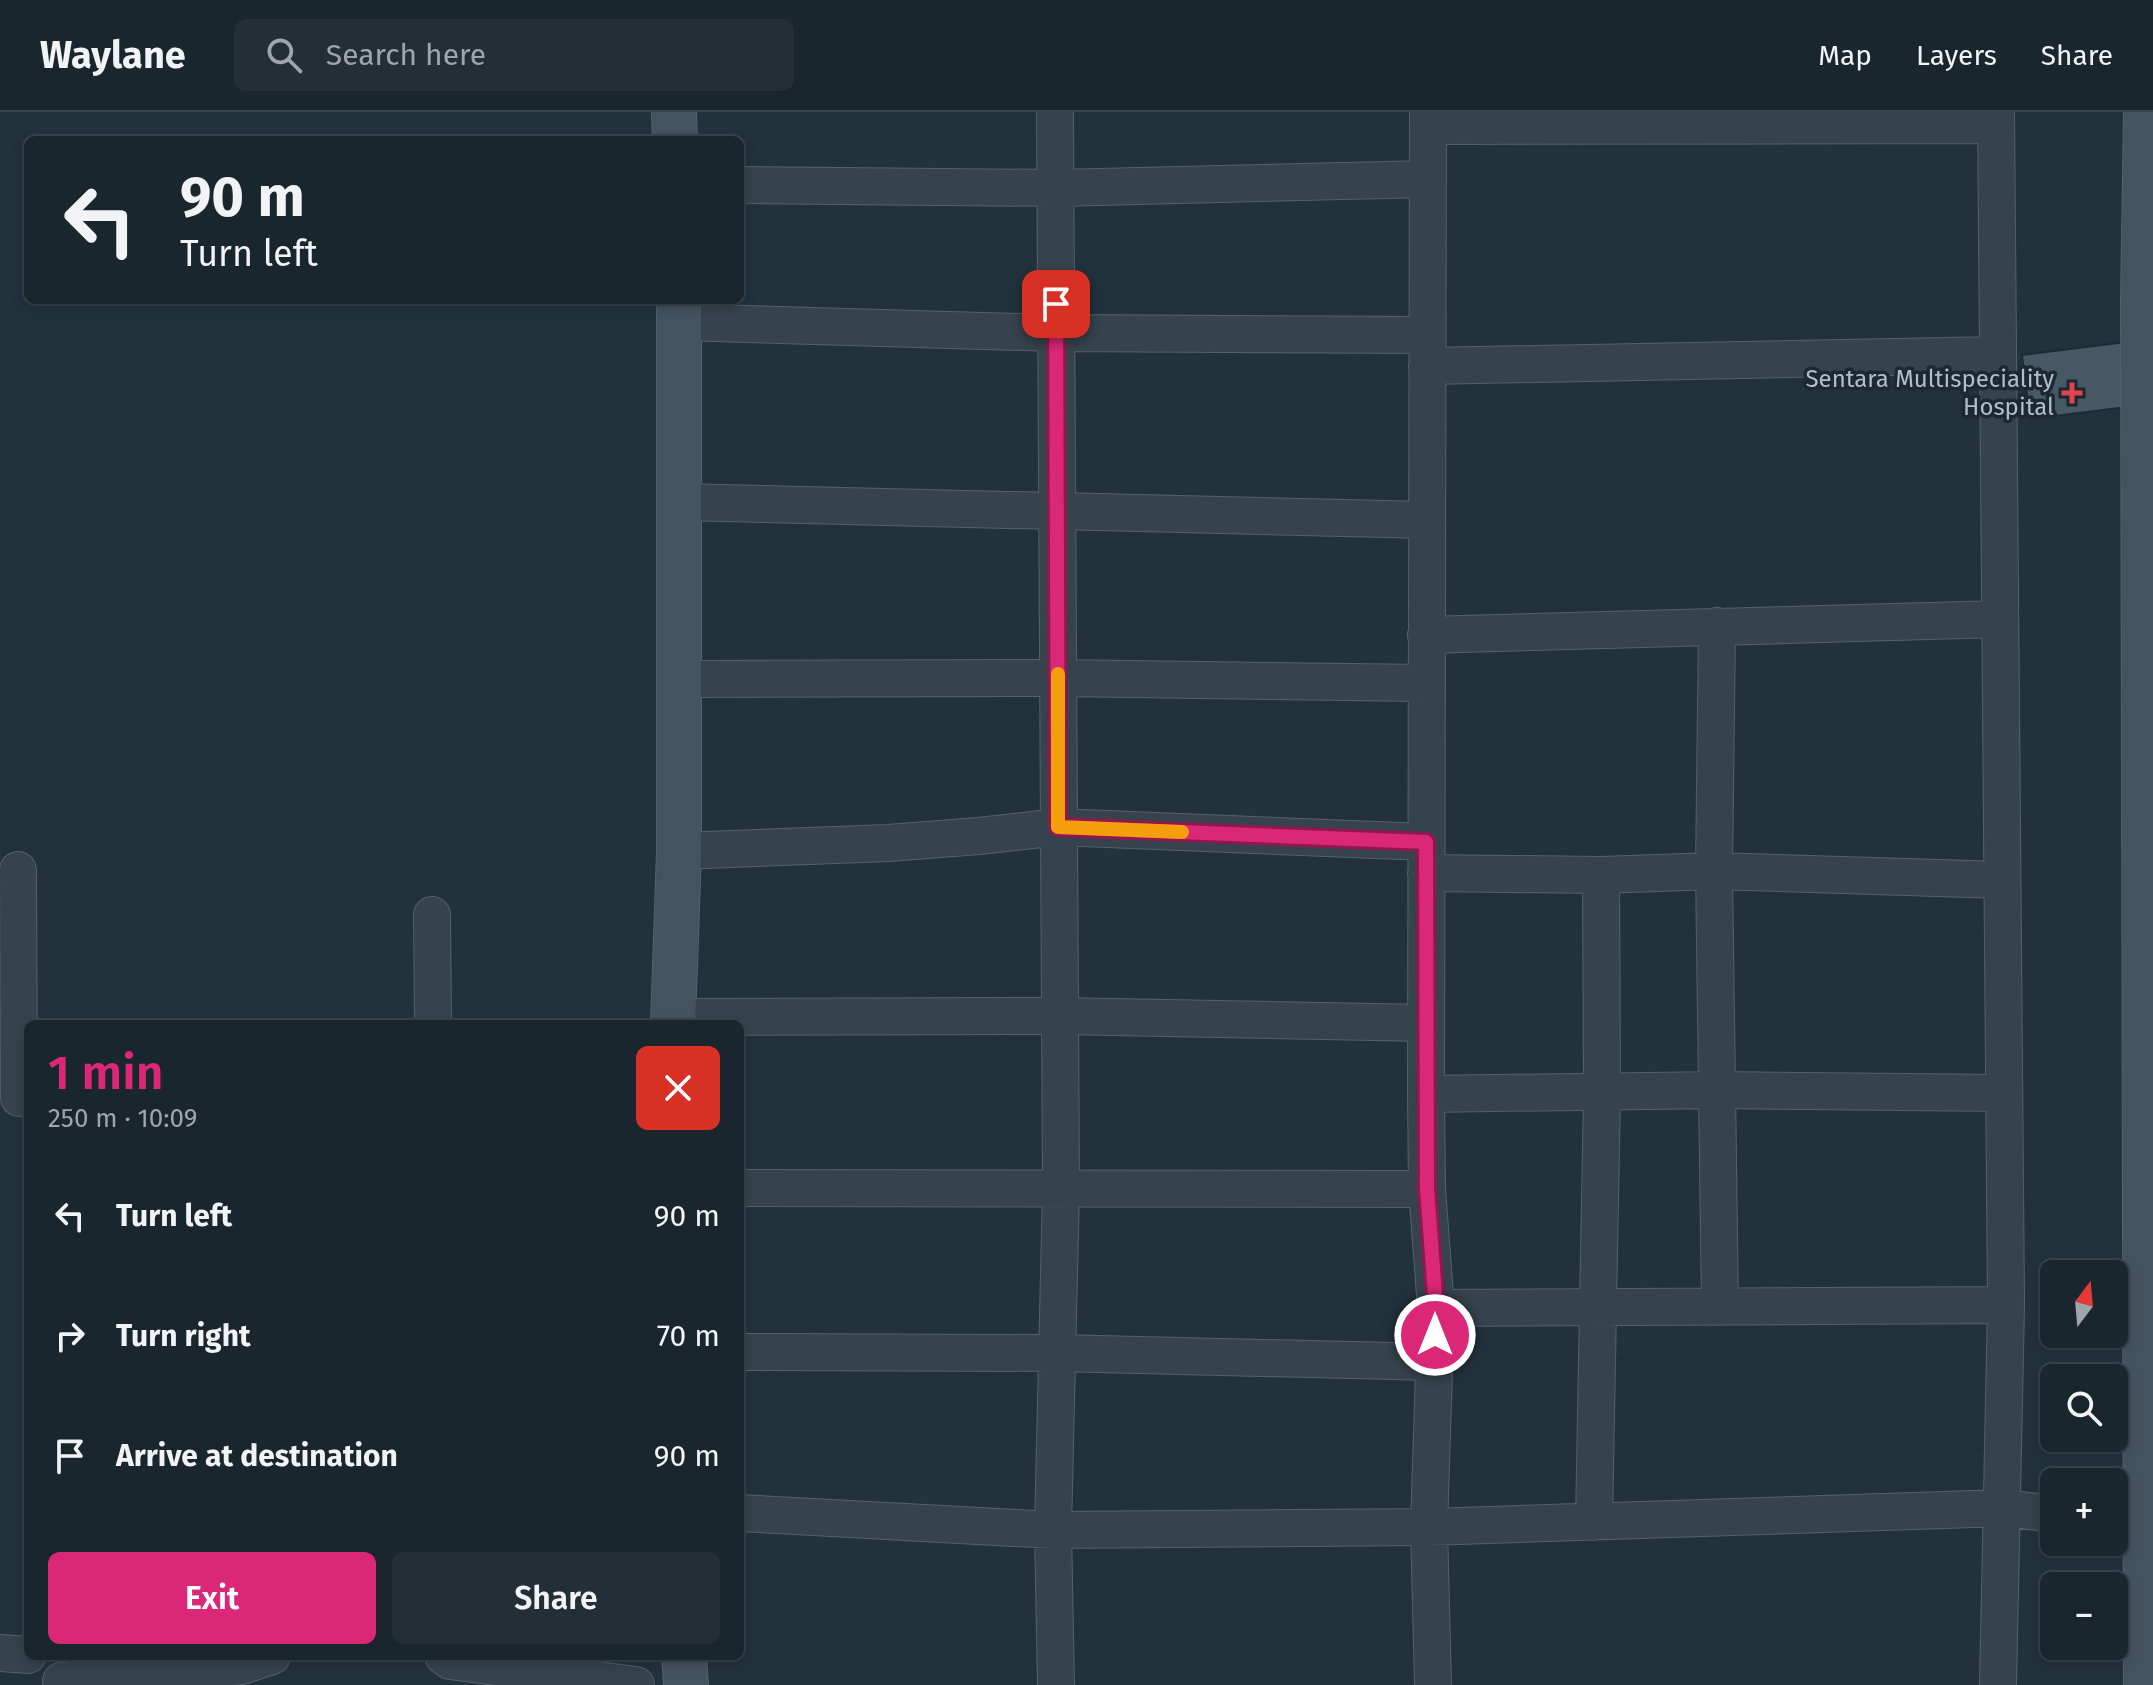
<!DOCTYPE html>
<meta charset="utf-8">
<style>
body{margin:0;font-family:"Fira Sans",sans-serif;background:#232e36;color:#f1f3f6;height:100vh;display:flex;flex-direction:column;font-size:30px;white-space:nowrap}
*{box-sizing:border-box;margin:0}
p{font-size:26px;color:#9fa5aa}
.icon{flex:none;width:44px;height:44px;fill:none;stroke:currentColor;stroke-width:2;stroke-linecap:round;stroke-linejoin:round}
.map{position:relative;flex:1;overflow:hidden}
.panel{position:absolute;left:24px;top:908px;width:720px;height:640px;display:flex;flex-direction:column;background:#1a262e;border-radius:12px;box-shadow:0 4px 12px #0003,0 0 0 2px #38434a}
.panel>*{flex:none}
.guide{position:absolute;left:24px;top:24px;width:720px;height:168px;border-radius:12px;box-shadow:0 4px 12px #0003,0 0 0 2px #38434a;background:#1a262e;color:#f1f3f6;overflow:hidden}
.needle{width:52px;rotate:16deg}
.buttons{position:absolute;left:2040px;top:1148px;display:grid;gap:16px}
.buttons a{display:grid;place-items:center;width:88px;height:88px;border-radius:12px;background:#1a262e;box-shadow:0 4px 12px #0003,0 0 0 2px #38434a;font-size:40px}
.pin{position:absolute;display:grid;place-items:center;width:68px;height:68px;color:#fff;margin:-34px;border-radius:16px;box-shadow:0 4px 12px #0006}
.me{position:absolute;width:88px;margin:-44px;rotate:0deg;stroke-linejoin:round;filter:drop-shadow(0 0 6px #0008)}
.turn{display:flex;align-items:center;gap:28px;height:168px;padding:0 24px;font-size:36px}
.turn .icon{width:104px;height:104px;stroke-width:2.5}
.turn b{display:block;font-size:56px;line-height:68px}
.round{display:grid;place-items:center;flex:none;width:84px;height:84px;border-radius:12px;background:#232e36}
.headline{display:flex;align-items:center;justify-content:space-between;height:136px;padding:0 24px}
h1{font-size:48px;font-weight:600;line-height:60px;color:#db2777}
.primary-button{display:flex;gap:16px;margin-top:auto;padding:16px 24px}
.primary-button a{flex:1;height:92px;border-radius:12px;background:#db2777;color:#fff;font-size:32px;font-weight:600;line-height:92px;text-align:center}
.primary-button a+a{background:#232e36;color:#f1f3f6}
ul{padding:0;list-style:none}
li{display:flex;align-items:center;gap:24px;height:120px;padding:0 24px}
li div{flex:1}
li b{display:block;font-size:30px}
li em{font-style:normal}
header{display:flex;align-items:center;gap:48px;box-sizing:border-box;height:112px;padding:0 40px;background:#1a262e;border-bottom:2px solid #38434a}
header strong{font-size:38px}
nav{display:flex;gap:44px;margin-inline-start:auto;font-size:28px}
.search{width:560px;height:72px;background:#232e36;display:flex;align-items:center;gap:20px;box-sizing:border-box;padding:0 28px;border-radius:12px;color:#9fa5aa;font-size:30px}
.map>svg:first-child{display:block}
</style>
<header>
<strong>Waylane</strong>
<div class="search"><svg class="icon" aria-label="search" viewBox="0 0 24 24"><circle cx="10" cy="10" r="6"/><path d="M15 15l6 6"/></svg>Search here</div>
<nav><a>Map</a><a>Layers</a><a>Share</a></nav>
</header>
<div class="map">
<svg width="2153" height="1573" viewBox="0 0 2153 1573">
<rect width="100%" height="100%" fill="#22323d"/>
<path fill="#485966" stroke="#1d2a34" stroke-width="2" d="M2134,229l9,64 -113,14 -8,-64z"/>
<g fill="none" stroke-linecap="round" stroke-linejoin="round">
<g stroke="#54616b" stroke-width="38">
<path id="street" d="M1055,0l6,1077 -8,341 3,155
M1428,0l-2,982 1,95 9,119 -7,219 4,158
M1996,0l10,1193 -8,380
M1428,14l568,-1
M740,73l316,3 372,-9
M680,210l376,11 371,2
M1427,254l571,-11
M679,390l748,18
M1717,514l-3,245 6,436
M1426,523l574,-16
M678,567l380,-1 368,5
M679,739l209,-8 91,-7 79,-9 368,15
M18,758l1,228
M1426,761l175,2 113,-4 288,9
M432,803l1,109
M673,905l386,-1 367,7
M1426,982l290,-4 288,3
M740,1076l687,1
M1436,1196l570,-3
M740,1240l317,1 377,9
M740,1401l313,17 376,-3 575,-19 50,6
M2114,1409l39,5
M1594,1410l8,-429 -1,-218
M0,1541l28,2
M443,1544l7,5 186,24
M61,1569l181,-15 30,-10"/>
</g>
<g stroke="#54616b" stroke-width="46">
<path id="secondary" d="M674,0l1,28
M2146,0l-3,190 3,1383
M673,912l6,-173v-551
M684,1544l2,29"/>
</g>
<use href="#street" stroke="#36434d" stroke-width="36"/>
<use href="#secondary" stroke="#445360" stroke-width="44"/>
</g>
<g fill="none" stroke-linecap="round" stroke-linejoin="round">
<g stroke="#8e194d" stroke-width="20">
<path id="route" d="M1056,192l2,523 368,15 1,347 9,119 -1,27"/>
</g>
<use href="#route" stroke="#db2777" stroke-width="14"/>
<path stroke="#f59e0b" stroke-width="14" d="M1058,562v153l124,5"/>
</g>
<path fill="#e0444e" stroke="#1c2832" stroke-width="3" d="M2068 269h8v8h8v8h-8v8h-8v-8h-8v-8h8z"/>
<g text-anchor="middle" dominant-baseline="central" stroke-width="7" stroke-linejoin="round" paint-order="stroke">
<g font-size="24" fill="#b2bec8" stroke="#1c2832" text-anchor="end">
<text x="2054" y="267">Sentara Multispeciality<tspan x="2054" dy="28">Hospital</tspan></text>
</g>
</g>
</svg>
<div class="buttons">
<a><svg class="needle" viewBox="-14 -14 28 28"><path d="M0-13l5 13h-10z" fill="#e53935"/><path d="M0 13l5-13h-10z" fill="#9fa5aa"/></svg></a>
<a><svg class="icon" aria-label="search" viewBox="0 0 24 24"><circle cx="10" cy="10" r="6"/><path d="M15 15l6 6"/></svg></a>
<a>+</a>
<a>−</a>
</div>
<div class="pin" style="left:1056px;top:192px;background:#d93025"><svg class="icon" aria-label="arrive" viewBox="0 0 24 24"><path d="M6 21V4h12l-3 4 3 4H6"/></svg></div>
<svg class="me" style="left:1435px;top:1223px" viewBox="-20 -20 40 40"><circle r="17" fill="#db2777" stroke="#fff" stroke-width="3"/><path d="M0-11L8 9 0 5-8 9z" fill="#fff"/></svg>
<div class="guide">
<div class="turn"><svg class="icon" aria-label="left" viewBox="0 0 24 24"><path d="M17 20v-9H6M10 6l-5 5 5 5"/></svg><div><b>90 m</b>Turn left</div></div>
</div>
<section class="panel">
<div class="headline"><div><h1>1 min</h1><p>250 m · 10:09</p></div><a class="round" style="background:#d93025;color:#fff"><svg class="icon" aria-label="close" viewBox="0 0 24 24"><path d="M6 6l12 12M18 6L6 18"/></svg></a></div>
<ul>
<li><svg class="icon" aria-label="left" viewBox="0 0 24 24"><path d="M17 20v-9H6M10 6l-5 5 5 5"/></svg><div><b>Turn left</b></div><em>90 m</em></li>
<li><svg class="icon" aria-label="right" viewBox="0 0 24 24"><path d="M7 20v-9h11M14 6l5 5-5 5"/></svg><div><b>Turn right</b></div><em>70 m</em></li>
<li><svg class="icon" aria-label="arrive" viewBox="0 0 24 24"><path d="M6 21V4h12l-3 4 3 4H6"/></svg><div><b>Arrive at destination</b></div><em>90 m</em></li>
</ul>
<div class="primary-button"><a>Exit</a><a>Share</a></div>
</section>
</div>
